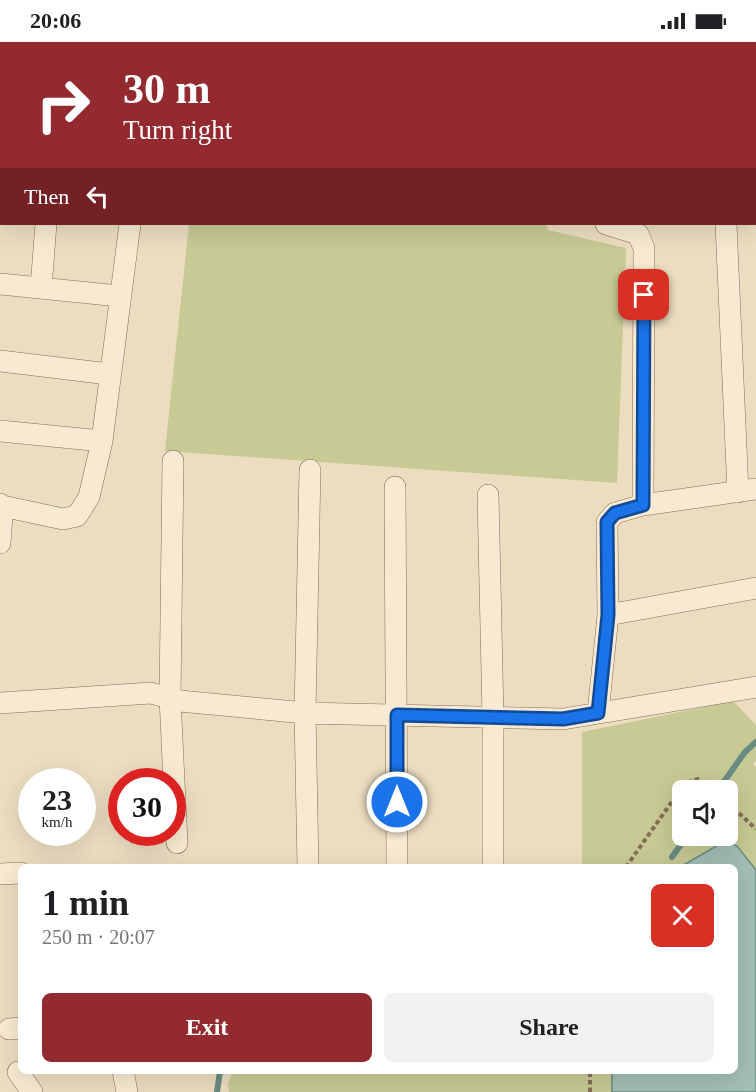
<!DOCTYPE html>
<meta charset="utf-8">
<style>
body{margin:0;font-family:"Times New Roman",serif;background:#f2f2f2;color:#202124;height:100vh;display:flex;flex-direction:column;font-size:22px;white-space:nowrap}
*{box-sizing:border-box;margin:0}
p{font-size:20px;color:#757577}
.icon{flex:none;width:33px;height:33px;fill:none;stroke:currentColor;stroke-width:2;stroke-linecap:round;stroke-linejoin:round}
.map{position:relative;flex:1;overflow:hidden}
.panel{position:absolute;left:18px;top:822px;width:720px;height:210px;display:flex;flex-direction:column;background:#fff;border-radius:9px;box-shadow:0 6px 24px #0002}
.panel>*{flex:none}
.hud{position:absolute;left:0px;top:0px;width:756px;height:183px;box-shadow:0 6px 24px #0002;background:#922a30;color:#fff;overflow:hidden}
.tools{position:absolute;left:672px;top:738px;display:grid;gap:12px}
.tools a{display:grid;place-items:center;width:66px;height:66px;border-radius:9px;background:#fff;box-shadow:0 6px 24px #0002;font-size:30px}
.speed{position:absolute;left:18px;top:726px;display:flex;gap:12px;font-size:30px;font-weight:700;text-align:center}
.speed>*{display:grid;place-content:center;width:78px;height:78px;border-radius:50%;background:#fff;box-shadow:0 6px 24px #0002;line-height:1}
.speed small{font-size:15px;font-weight:400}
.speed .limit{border:9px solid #d22;background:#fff;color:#111}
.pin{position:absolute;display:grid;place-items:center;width:51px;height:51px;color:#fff;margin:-26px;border-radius:12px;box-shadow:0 3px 9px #0006}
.me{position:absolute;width:66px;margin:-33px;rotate:0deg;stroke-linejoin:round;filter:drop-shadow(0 0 4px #0008)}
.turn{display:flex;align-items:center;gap:21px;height:126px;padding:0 24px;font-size:27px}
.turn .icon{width:78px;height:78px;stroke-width:2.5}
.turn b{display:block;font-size:42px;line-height:51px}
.then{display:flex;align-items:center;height:57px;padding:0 24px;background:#0003;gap:12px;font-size:22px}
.round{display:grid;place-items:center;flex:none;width:63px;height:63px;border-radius:9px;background:#f2f2f2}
.head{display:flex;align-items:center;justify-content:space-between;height:102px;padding:0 24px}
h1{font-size:36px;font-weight:700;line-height:45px}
.primary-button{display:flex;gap:12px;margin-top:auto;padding:12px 24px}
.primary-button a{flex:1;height:69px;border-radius:9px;background:#922a30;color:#fff;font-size:24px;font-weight:700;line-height:69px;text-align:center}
.primary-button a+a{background:#f2f2f2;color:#202124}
.status{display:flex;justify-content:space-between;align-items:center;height:42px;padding:0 30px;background:#fff;direction:ltr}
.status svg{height:16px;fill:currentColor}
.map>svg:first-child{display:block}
</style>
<div class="status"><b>20:06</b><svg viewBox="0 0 49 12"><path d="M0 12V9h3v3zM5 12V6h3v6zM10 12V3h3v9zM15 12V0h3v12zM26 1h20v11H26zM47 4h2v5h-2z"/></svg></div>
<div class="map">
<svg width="756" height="1050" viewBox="0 0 756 1050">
<rect width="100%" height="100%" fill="#ecddc0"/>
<path fill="#c7ca94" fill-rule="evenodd" d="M189,182h357l2,6 78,18 -9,235 -452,-32z
M733,659l23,24v35l-3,4 3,4v324h-527l-1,-8 5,-13h502v-204h-153v-135zM682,748h46v46h-46z"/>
<path fill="#a3beb5" stroke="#6a8c82" stroke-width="1.5" d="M725,799l12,5 19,24v222h-144v-21h123v-204h-55z"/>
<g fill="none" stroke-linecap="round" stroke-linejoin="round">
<path stroke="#6a8c82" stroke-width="6" d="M718,748l27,-38 11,-10
M672,815l15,-21
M217,1050l3,-21"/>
<g stroke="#856d58" stroke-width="22">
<path id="minor" d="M163,0l69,2
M253,0v2
M549,0v2
M61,2v-2
M754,21h2
M606,182l32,10 6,14 -1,257 113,-16
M726,182l12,268
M0,242l119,12
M41,246l5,-64
M0,319l109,13
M0,389l102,10
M173,419l-3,237 7,145
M395,445l2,380
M488,453l5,222v150
M0,462l2,12 -2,27
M643,463l-28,8 -8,9 1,93 148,-27
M2,464l61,13 14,-3 12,-19 13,-56 28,-217
M0,661l151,-10 29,8 125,12 258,6 193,-32
M598,671l10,-98
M308,825l-3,-154 5,-243
M0,832l21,-1
M9,987l12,-1
M123,1029l4,21
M18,1030l14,20"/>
</g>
<path stroke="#856d58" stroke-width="4" stroke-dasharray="4.5 3" stroke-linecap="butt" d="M728,761l28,26
M626,825l59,-84 13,-4 14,11
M590,1050v-21"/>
<use href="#minor" stroke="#f8ead2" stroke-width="21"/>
</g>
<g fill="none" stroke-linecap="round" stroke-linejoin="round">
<g stroke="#114b97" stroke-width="15">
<path id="route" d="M397,760v-87l166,4 35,-6 10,-98 -1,-93 8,-9 28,-8 1,-210"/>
</g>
<use href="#route" stroke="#1a73e8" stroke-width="10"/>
</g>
</svg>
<div class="tools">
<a><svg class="icon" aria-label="sound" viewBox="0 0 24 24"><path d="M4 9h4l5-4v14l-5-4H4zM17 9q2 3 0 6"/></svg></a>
</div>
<div class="speed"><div>23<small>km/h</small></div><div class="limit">30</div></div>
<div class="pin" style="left:644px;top:253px;background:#d93025"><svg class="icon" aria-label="arrive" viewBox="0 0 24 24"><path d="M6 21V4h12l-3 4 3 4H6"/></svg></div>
<svg class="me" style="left:397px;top:760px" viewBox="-20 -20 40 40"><circle r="17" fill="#1a73e8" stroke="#fff" stroke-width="3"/><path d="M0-11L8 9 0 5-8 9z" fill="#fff"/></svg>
<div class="hud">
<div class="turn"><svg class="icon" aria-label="right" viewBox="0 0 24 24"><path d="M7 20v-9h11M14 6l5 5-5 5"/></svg><div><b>30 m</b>Turn right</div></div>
<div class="then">Then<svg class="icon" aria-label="left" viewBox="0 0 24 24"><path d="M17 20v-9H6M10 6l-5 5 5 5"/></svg></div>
</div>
<section class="panel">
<div class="head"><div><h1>1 min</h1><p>250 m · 20:07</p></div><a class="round" style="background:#d93025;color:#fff"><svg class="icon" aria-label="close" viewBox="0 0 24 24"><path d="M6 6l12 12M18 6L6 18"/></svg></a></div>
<div class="primary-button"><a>Exit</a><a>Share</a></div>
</section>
</div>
